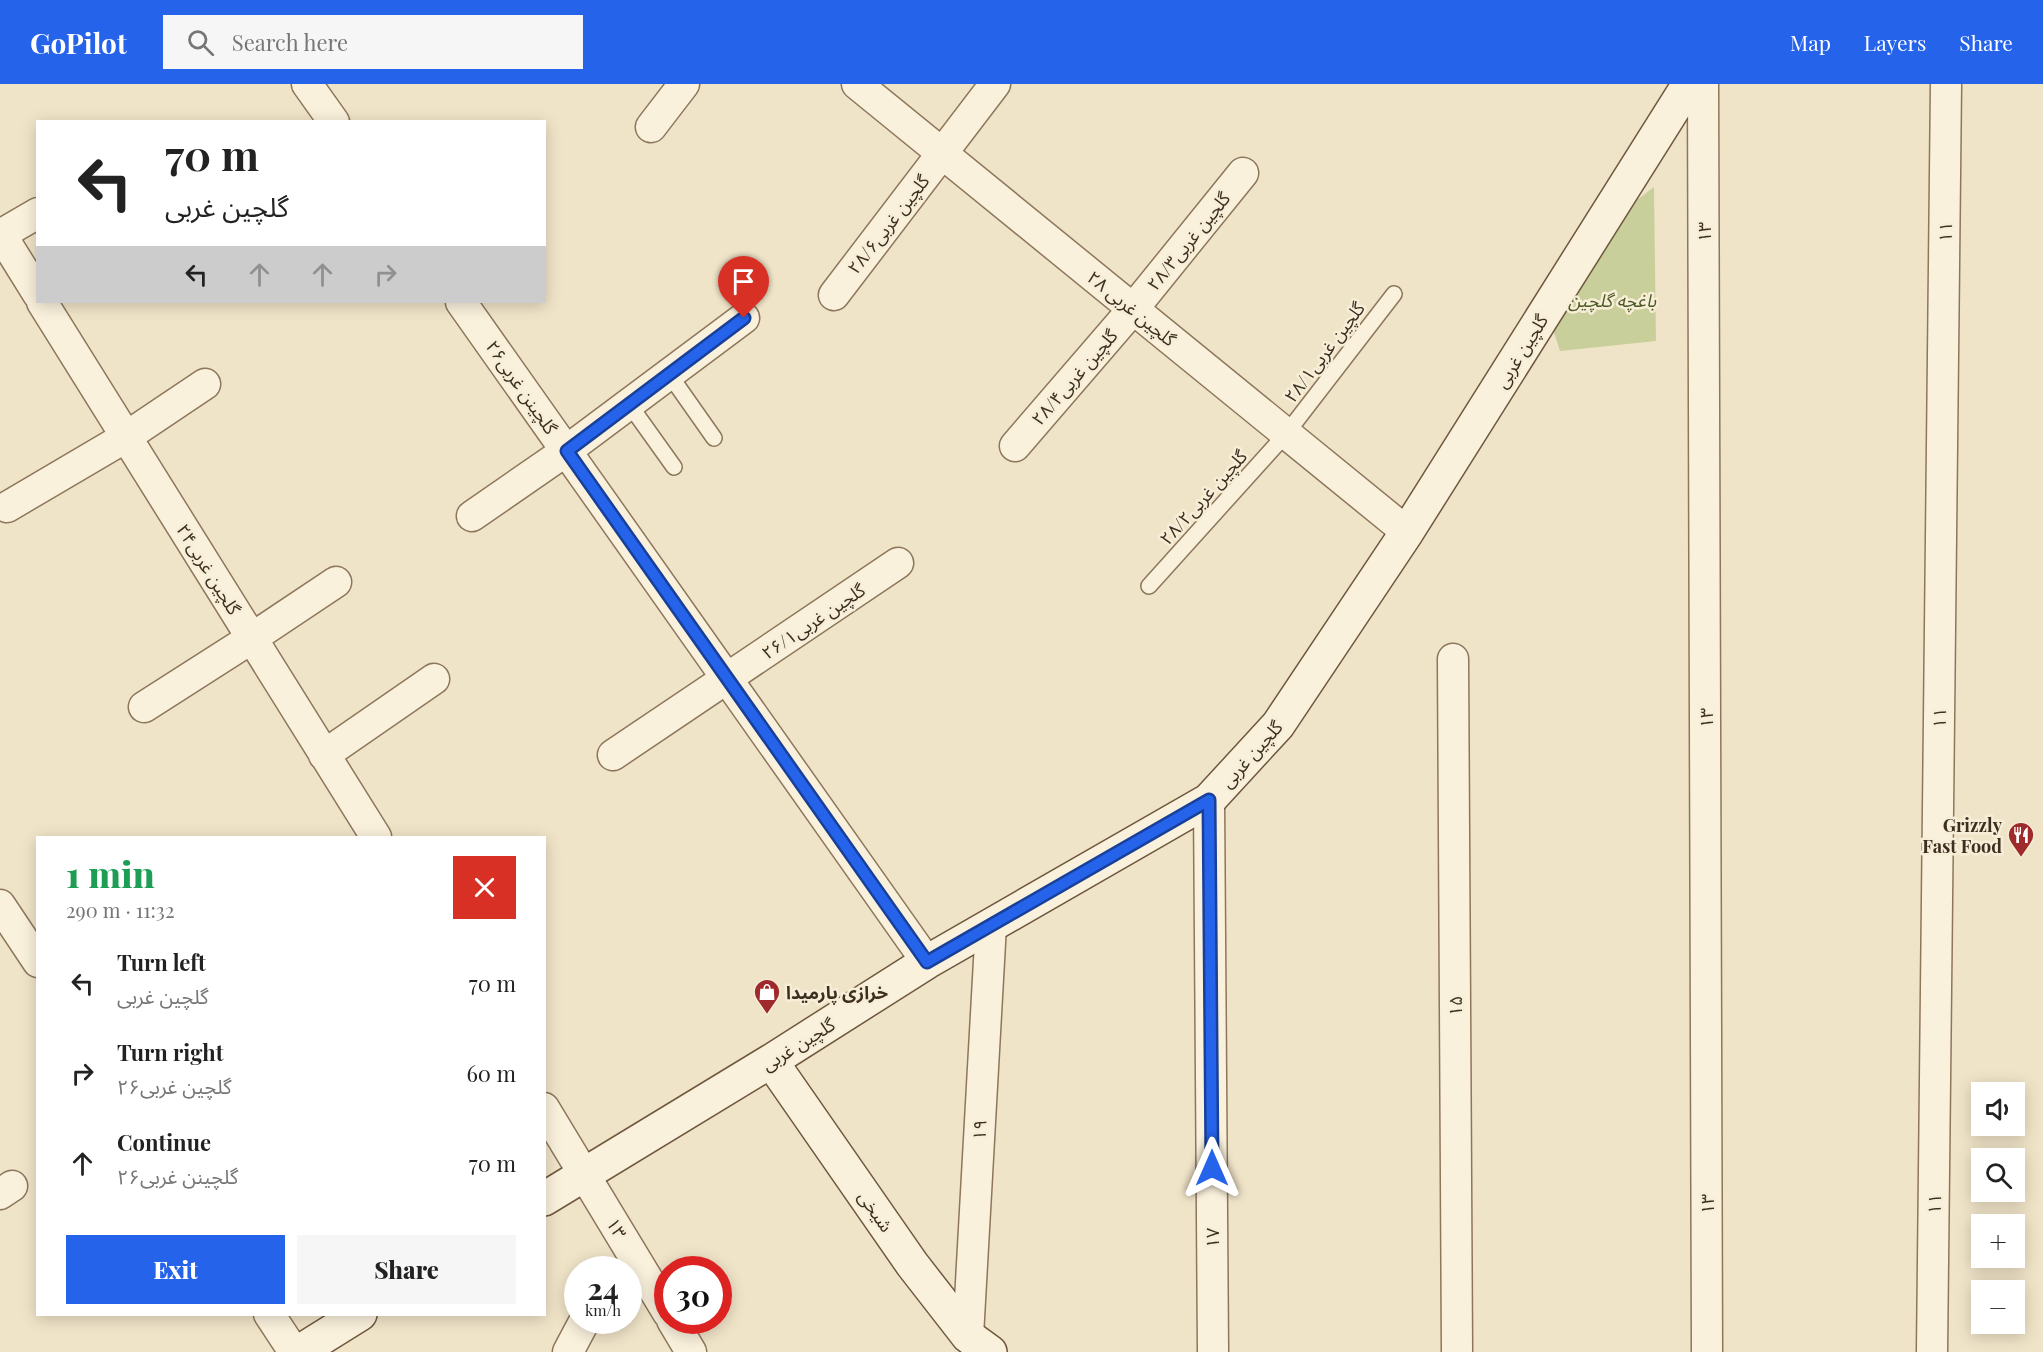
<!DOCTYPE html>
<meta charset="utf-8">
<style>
body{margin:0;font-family:"Playfair Display","Noto Sans Arabic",serif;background:#f6f6f6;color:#222;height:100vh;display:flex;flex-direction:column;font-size:22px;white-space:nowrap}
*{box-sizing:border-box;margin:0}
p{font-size:20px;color:#767676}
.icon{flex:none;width:33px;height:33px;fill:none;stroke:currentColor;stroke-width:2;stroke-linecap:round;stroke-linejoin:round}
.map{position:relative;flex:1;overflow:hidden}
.details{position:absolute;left:36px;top:752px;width:510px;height:480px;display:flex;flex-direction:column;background:#fff;border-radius:0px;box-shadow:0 3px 15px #0003}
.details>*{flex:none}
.top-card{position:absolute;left:36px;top:36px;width:510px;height:183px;border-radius:0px;box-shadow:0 3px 15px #0003;background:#fff;color:#222;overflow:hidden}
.fabs{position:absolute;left:1971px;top:998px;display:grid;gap:12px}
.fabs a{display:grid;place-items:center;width:54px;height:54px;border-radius:0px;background:#fff;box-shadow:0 3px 15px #0003;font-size:30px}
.speed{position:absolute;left:564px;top:1172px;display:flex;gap:12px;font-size:30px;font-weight:700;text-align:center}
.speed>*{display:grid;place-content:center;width:78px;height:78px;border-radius:50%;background:#fff;box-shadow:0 3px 15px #0003;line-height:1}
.speed small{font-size:15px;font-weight:400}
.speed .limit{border:9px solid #d22;background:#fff;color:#111}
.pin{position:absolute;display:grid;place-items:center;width:51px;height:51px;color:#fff;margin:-62px -26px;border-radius:50% 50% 50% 0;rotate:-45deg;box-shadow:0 0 6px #0007}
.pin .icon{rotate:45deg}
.me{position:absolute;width:66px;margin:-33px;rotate:0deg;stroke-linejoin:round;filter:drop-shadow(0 0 4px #0008)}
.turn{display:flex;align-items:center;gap:21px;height:126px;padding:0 30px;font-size:27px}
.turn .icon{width:78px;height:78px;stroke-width:2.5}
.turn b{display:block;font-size:42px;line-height:51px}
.lanes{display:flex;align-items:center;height:57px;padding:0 30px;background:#0003;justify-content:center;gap:30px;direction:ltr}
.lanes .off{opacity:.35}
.round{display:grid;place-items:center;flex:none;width:63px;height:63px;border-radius:0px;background:#f6f6f6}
.summary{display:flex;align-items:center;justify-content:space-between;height:102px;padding:0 30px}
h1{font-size:36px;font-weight:800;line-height:45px;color:#1e9e55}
.primary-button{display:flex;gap:12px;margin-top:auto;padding:12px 30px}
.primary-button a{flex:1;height:69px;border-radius:0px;background:#2563eb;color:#fff;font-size:24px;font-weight:800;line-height:69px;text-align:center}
.primary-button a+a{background:#f6f6f6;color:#222}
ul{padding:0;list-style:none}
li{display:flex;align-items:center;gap:18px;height:90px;padding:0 30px}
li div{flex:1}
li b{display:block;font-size:22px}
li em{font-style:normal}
header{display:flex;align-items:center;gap:36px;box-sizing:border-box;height:84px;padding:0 30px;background:#2563eb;color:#fff}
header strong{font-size:28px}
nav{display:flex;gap:33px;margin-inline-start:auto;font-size:21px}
.search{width:420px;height:54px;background:#f6f6f6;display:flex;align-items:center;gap:15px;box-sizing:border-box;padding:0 21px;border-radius:0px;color:#767676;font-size:22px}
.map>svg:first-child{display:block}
</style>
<header>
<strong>GoPilot</strong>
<div class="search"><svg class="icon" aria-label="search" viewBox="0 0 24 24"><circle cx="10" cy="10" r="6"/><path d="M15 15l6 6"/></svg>Search here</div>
<nav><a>Map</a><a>Layers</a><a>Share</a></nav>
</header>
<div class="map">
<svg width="2043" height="1268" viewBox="0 0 2043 1268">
<rect width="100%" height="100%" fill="#f0e4c8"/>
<path fill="#c9cf9b" d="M1654,103l2,154 -96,10 -10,-31 59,-99z"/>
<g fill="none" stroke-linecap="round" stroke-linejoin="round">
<g stroke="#8d765c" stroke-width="18">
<path id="lane" d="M669,290l45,64
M629,320l45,63
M1149,502l137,-152 108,-140"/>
</g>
<g stroke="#8d765c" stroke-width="33">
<path id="street" d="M307,0l27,38
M857,0l550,448
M1703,0l4,1268
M651,43l33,-43
M0,149l38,61
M0,151l38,-22
M834,211l161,-211
M42,218l334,535
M461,218l466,660
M1015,362l118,-137 110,-136
M7,423l119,-70 79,-53
M472,432l94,-65 178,-133
M1453,575l4,693
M144,623l108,-69 84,-56
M324,671l110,-76
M613,671l285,-192
M1209,716l4,552
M0,821l38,57
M544,1024l124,205
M0,1110l12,-8
M269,1230l25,38
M672,1236l19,32
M968,1252l23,-411
M568,1268l17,-32
M1932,1268l14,-1268"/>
</g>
<g stroke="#6f573f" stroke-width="36">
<path id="secondary" d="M771,977l141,203 56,72 22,16
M544,1115l227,-138 156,-99 282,-162 69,-75 129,-193 282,-448
M299,1268l61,-38"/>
</g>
<use href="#lane" stroke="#faf1dc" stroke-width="15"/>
<use href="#street" stroke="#faf1dc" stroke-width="30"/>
<use href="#secondary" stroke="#faf1dc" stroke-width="33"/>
</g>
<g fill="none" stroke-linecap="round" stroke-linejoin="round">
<g stroke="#184099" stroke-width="15">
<path id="route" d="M744,234l-177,133 360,511 282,-162 3,368"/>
</g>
<use href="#route" stroke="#2563eb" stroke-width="10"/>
</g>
<defs>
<g id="restaurant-pin" transform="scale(1.35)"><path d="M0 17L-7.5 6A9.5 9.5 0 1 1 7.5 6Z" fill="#9e2a2b" stroke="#f7eed8"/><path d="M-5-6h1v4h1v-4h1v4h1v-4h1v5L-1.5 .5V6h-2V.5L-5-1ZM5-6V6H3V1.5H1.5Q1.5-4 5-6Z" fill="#fff"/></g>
<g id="shop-pin" transform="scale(1.35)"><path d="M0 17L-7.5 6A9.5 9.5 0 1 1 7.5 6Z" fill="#9e2a2b" stroke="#f7eed8"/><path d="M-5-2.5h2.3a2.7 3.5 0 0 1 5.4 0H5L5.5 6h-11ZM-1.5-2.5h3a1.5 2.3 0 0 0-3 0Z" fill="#fff"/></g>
</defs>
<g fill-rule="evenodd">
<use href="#restaurant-pin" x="2021" y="751"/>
<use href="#shop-pin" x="767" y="908"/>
</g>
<g text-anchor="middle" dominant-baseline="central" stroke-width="5" stroke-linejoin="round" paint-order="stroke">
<g font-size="18" fill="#3d2e20" stroke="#f7eed8">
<text transform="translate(888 140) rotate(-52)">گلچین غربی۲۸/۶</text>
<text transform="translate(1704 148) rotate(-90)">۱۳</text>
<text transform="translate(1945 148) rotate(-89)">۱۱</text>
<text transform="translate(1188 157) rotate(-51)">گلچین غربی۲۸/۳</text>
<text transform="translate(1132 224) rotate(39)">گلچین غربی ۲۸</text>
<text transform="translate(1521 267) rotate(-58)">گلچین غربی</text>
<text transform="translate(1324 268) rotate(-53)">گلچین غربی۲۸/۱</text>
<text transform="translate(1074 293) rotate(-49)">گلچین غربی۲۸/۴</text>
<text transform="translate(522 303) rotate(55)">گلچینن غربی۲۶</text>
<text transform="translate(1203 413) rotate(-48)">گلچین غربی۲۸/۲</text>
<text transform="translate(209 485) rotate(58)">گلچین غربی۲۴</text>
<text transform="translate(813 537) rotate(-34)">گلچین غربی۲۶/۱</text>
<text transform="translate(1706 634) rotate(-90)">۱۳</text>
<text transform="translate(1939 634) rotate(-89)">۱۱</text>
<text transform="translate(1251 670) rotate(-48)">گلچین غربی</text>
<text transform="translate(1455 922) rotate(-90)">۱۵</text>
<text transform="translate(798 960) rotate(-32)">گلچین غربی</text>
<text transform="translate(979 1046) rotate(-87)">۱۹</text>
<text transform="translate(1707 1120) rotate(-90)">۱۳</text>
<text transform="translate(1934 1120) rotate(-89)">۱۱</text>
<text transform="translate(876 1127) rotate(55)">شیخی</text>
<text transform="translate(617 1144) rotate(59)">۱۳</text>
<text transform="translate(1212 1154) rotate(-90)">۱۷</text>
</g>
<g font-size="18" font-style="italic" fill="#4d5a26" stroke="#f7eed8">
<text x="1612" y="216">باغچه گلچین</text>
</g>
<g font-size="18" font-weight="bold" fill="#3d2e20" stroke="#f7eed8" text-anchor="end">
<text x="2002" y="741">Grizzly<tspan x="2002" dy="21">Fast Food</tspan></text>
<text x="786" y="908" text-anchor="start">خرازی پارمیدا</text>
</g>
</g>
</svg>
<div class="fabs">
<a><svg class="icon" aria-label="sound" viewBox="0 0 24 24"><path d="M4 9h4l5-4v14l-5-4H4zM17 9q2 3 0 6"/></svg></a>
<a><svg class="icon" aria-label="search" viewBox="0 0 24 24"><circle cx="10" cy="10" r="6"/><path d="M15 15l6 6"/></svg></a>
<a>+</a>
<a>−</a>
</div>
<div class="speed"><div>24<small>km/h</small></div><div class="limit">30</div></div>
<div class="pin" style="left:744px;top:234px;background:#d93025"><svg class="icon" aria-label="arrive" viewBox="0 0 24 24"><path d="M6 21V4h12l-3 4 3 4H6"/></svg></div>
<svg class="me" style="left:1212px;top:1084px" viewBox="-20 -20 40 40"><path d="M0-17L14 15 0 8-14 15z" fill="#2563eb" stroke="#fff" stroke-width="4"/></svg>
<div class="top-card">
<div class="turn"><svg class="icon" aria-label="left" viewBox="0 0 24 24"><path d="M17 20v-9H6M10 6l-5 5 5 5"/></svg><div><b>70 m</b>گلچین غربی</div></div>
<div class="lanes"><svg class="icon" aria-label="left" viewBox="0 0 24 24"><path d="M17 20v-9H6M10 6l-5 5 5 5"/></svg><svg class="icon off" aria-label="ahead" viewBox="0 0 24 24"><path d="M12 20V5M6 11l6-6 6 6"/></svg><svg class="icon off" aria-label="ahead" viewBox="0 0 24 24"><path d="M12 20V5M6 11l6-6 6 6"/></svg><svg class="icon off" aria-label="right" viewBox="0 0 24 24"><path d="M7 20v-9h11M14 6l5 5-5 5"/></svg></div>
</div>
<section class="details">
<div class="summary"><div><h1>1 min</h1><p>290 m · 11:32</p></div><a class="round" style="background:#d93025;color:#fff"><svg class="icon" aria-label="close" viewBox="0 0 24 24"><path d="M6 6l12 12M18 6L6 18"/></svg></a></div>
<ul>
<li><svg class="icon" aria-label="left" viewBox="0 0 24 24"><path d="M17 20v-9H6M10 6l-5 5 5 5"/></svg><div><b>Turn left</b><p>گلچین غربی</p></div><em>70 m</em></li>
<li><svg class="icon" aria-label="right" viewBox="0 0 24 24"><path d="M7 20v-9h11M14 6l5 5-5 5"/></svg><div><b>Turn right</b><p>گلچین غربی۲۶</p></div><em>60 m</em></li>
<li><svg class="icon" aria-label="ahead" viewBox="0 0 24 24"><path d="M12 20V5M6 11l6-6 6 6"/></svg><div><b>Continue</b><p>گلچینن غربی۲۶</p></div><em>70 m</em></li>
</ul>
<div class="primary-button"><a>Exit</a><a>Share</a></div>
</section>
</div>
